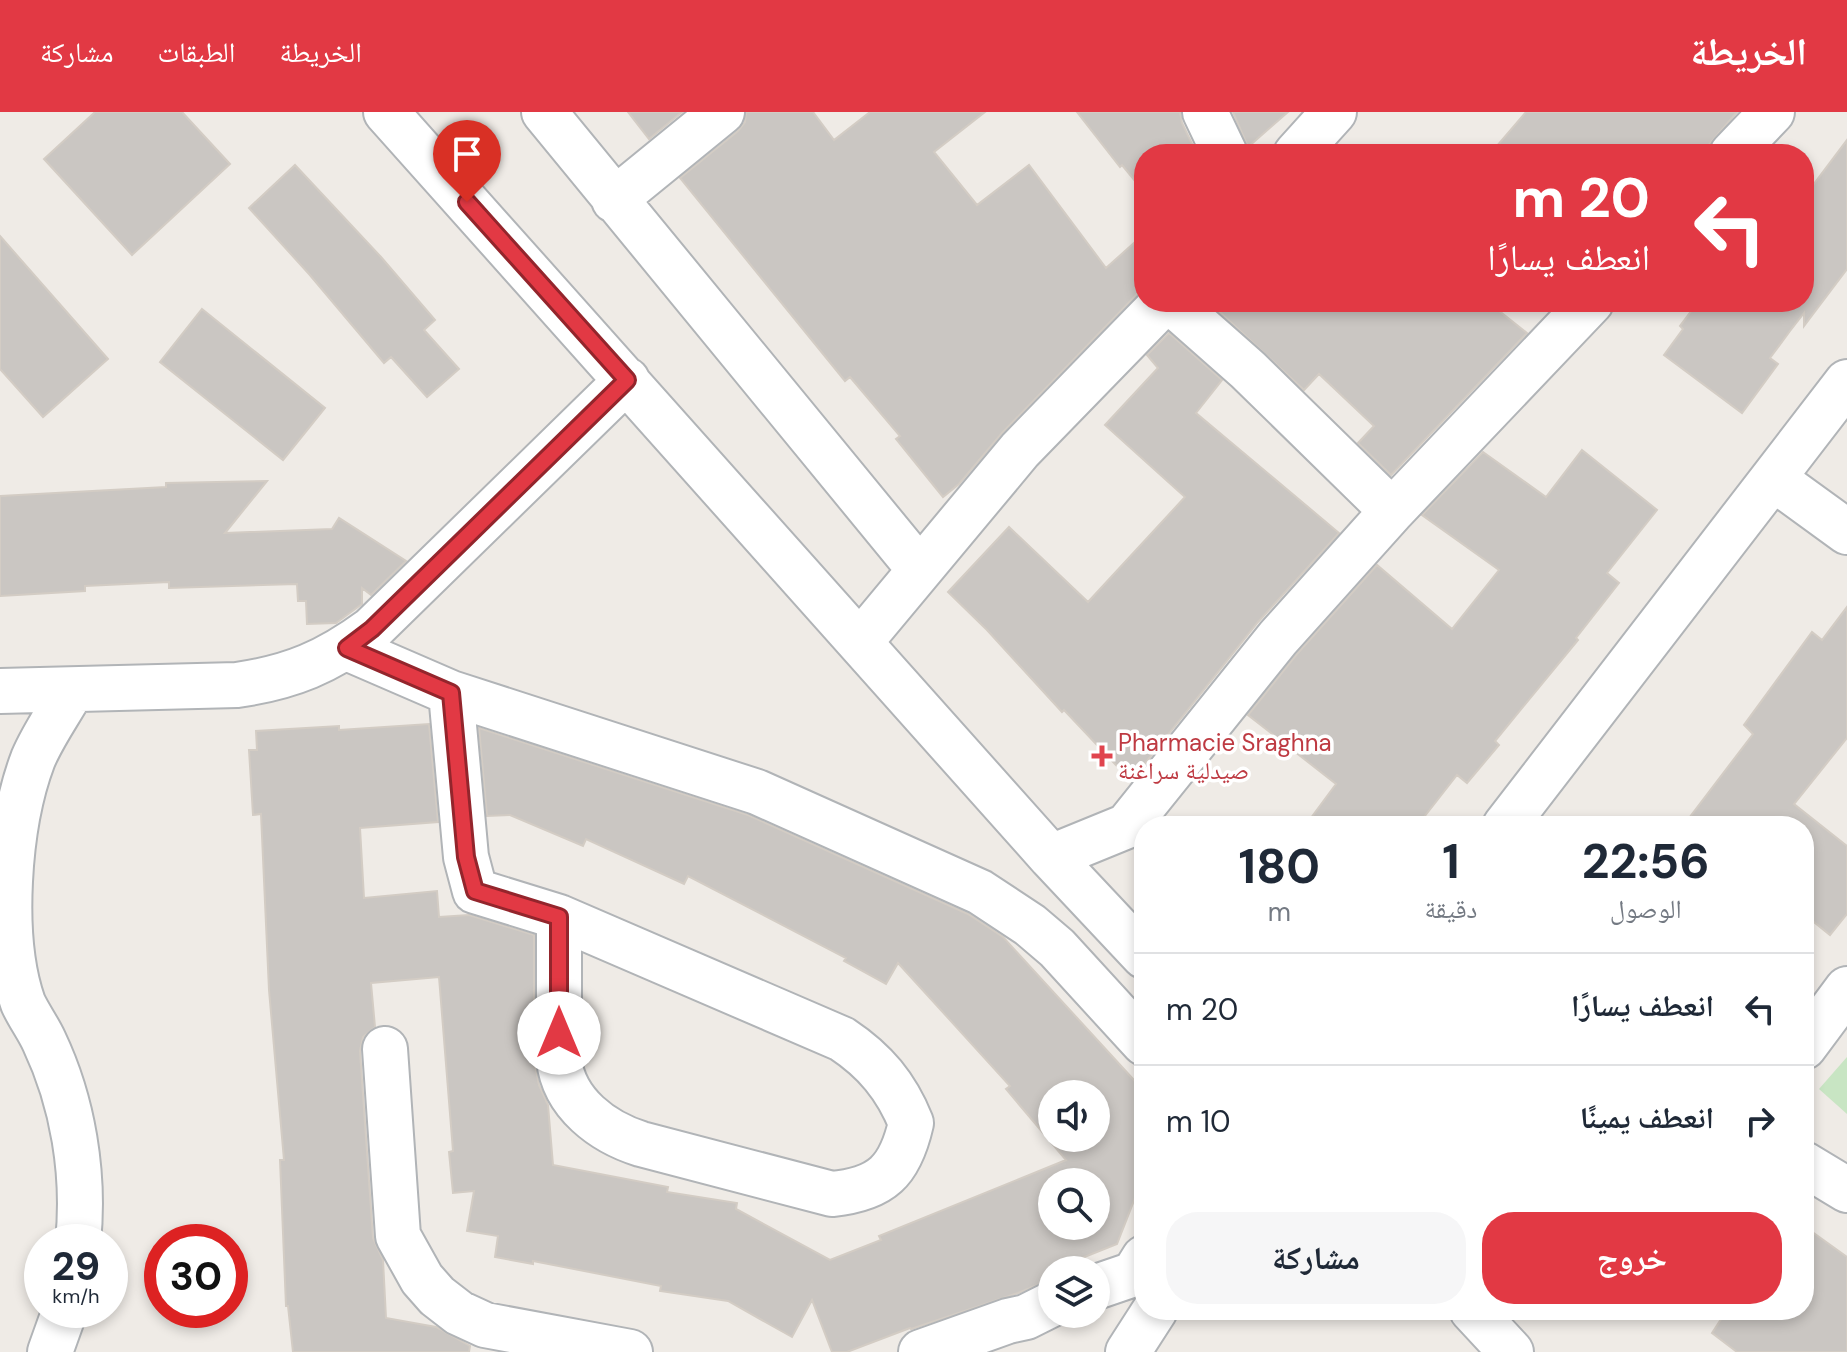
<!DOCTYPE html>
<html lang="ar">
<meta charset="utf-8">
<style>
body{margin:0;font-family:"DM Sans","Noto Naskh Arabic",sans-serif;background:#f6f6f7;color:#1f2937;direction:rtl;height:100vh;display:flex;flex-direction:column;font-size:30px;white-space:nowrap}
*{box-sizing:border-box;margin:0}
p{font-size:26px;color:#747a83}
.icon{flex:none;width:44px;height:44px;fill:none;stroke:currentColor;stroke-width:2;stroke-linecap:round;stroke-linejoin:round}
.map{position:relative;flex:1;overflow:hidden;direction:ltr}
.details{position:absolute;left:1134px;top:704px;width:680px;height:504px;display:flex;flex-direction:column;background:#fff;border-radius:32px;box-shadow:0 4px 12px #0003;direction:rtl}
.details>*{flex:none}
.top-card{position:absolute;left:1134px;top:32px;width:680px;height:168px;border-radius:32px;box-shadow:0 4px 12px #0003;direction:rtl;background:#e23944;color:#fff;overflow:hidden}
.fabs{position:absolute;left:1038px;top:968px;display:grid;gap:16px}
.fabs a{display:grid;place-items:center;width:72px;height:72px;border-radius:50%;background:#fff;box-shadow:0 4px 12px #0003;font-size:40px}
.speed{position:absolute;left:24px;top:1112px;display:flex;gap:16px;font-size:40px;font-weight:700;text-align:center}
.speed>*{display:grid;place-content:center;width:104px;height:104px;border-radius:50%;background:#fff;box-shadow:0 4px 12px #0003;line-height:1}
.speed small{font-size:20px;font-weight:400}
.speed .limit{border:12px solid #d22;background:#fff;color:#111}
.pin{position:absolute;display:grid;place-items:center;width:68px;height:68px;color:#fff;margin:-82px -34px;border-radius:50% 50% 50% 0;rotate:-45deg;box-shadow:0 0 8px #0007}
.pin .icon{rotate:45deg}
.me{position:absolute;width:88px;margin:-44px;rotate:0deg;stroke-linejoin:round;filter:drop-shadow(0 0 6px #0008)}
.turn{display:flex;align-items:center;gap:28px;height:168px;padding:0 32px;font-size:36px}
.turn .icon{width:104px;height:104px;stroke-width:2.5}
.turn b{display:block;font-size:56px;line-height:68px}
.eta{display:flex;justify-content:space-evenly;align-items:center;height:136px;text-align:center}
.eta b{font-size:48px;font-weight:700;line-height:56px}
.button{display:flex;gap:16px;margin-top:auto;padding:16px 32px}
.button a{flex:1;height:92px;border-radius:32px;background:#e23944;color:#fff;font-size:32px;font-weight:700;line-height:92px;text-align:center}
.button a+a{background:#f6f6f7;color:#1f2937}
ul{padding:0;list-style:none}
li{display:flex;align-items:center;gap:24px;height:112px;padding:0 32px;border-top:2px solid #e0e1e3}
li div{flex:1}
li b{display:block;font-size:30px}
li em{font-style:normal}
header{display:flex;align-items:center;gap:48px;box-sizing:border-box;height:112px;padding:0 40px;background:#e23944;color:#fff}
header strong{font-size:38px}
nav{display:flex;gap:44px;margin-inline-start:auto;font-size:28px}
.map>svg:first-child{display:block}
</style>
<header>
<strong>الخريطة</strong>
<nav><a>الخريطة</a><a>الطبقات</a><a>مشاركة</a></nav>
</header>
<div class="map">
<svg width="1847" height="1240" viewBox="0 0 1847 1240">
<rect width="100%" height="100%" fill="#efebe6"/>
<path fill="#c8e5c3" d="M1847,945v57l-28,-25z"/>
<path fill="#cac6c2" stroke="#d3ccc4" stroke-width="2" fill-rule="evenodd" d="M95,0h87l48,52 -98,91 -88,-96z
M628,0h54l-33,27z
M746,0h67l21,28 36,-28h115l-51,40 43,53 52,-40 77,103 38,-34v53l-142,146 -43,51 -16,13 -47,-58 4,-3 -50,-59 -5,4 -165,-203 58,-47 7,-9z
M1077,0h103l2,11 15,31h-53v38l-22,-27 -2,2z
M1233,0h55l-40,35z
M1526,0h211l-36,42h-211z
M1847,28v129l-43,57v-13l-14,18 -20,27 8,6 -36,49 -78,-58 19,-26 -3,-3 18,-24h106v-105z
M295,53l86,92 54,63 -11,10 35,39 -32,28 -36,-40 -7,6 -75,-89 -60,-66z
M0,124l108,123 -65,58 -43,-48z
M1209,190h279l39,31 -136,142 -33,-32 16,-17 -55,-52 -15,16z
M202,197l123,99 -42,52 -123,-98z
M1169,221l53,47 -26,33 143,120 -81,89 -127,159 -67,-71 -2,2 -75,-82 -39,-38 61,-65 79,75 97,-105 -80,-72 53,-57 -11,-13z
M1582,338l75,60 -50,63 12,10 -43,55 2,2 -83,101 4,4 -32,38 -10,-8 -40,51h-112l31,-42 -88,-69 49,-61 80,-89 75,64 47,-59 -77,-55 61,-63 63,45z
M267,369l-42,52 107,-4 7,-11 67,43 -35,34 -9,-7v16l-26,19 -29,1 -1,-23h-8l-1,-17 -128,4v-6l-84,4v5l-85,5v-100l166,-9v-4z
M1847,495v131l-53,66 53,42v68l-17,21 -26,-21v-88h-121l70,-92 -9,-9 68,-93 10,8z
M429,612l9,98 -78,6 4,70 73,-7 2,26 30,-2 65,20v126l5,24 9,20 5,60 115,22 -1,5 70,11 -1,6 94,51 51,-20 -2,-4 187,-76 -60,-71 4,-3 -112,-123 -12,21 -42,-23 2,-3 -158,-82 -4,8 -98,-45 -3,7 -73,-31 -23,1 -8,-88 269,87 220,99 35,23 141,154v84l-27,69 -65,26v9l-34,14 -107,36 -1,-1 -63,24h-15l-20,-52 -20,37 -64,-36 -68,-10 1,-5 -128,-25v3l-38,-7 3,-21 -31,-5 7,-40 -21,2 -4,-41 4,-1 -14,-174 -68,6 4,44 -12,10 -3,14 13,187 10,22 3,58 50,9 34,19 -1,6h-176l-5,-46h-2l-6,-146h4l-15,-170 -8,-176 -8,1 -4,-65h8l-1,-19 83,-5v4zM1052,982h44v44h-44zM1052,1070h44v44h-44z
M1804,1114l43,31v95h-110l-25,-19 15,-23h77z"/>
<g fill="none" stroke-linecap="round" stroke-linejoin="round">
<g stroke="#b1b4b7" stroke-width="48">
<path id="street" d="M386,0l665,745 93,99
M544,0l376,458
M1205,0l20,42
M1296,42l38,-42
M1732,42l40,-42
M614,88l108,-88
M1171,190l77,68 144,141
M1774,367l73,53
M860,530l160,-192 144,-148
M347,536l104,45 306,99 223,100 50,33 27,23 87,95
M72,578c-13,23 -29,45 -39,69 -25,66 -33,178 -10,244 6,13 15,25 21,38 29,61 41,133 34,201
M0,579l237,-6c55,-8 90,-23 135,-56l255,-249
M451,581l15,164 9,34 84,26 283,122c33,22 54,47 69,84 -11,48 -29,66 -79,71l-191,-50c-38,-12 -77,-40 -82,-84 -1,-16 0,-33 0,-49 0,-32 0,-63 0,-94
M1505,714l342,-444
M1051,745l76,-31 151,-188 114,-127 199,-209
M1804,935l43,-58
M385,937l13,187 24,43 15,17 22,17 26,12 145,27
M1804,1052l43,26
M1096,1175l38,-13 10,-16
M1472,1198l39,42
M50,1240l15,-42
M921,1240l87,-31 18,-4 26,-13
M1128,1240l27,-42"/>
</g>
<use href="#street" stroke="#fff" stroke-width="44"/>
</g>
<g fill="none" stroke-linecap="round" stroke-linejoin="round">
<g stroke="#93252c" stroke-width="20">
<path id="route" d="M467,90l160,178 -255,249 -25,19 104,45 15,164 9,34 84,26v116"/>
</g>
<use href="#route" stroke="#e23944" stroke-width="14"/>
</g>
<path fill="#e0444e" stroke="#fff" stroke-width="3" d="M1098 632h8v8h8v8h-8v8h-8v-8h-8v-8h8z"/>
<g text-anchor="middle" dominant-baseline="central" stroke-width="7" stroke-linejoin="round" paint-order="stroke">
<g font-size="24" fill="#be3a42" stroke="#fff" text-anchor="start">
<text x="1118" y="630">Pharmacie Sraghna<tspan x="1118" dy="28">صيدلية سراغنة</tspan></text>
</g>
</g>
</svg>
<div class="fabs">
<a><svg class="icon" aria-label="sound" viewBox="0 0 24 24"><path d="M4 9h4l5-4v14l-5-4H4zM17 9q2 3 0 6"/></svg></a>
<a><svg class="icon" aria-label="search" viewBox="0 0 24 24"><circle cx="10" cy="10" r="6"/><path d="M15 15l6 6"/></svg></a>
<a><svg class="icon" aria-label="layers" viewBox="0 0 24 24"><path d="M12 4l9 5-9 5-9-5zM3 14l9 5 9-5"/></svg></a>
</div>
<div class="speed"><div>29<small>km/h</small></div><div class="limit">30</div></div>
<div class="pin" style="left:467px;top:90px;background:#d93025"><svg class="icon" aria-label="arrive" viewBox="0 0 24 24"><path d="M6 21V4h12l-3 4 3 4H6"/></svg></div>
<svg class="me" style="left:559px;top:921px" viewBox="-20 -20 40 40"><circle r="19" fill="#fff"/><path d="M0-13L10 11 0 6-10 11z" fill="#e23944"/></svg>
<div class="top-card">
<div class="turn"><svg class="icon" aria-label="left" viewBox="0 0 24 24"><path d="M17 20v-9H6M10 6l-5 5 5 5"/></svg><div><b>20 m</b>انعطف يسارًا</div></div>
</div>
<section class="details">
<div class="eta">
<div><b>22:56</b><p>الوصول</p></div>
<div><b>1</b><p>دقيقة</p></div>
<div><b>180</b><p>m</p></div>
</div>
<ul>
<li><svg class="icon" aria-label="left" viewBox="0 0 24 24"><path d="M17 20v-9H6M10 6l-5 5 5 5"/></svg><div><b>انعطف يسارًا</b></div><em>20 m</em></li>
<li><svg class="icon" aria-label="right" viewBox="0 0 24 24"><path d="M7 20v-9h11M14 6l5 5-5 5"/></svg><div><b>انعطف يمينًا</b></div><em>10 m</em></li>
</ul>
<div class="button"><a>خروج</a><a>مشاركة</a></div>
</section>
</div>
